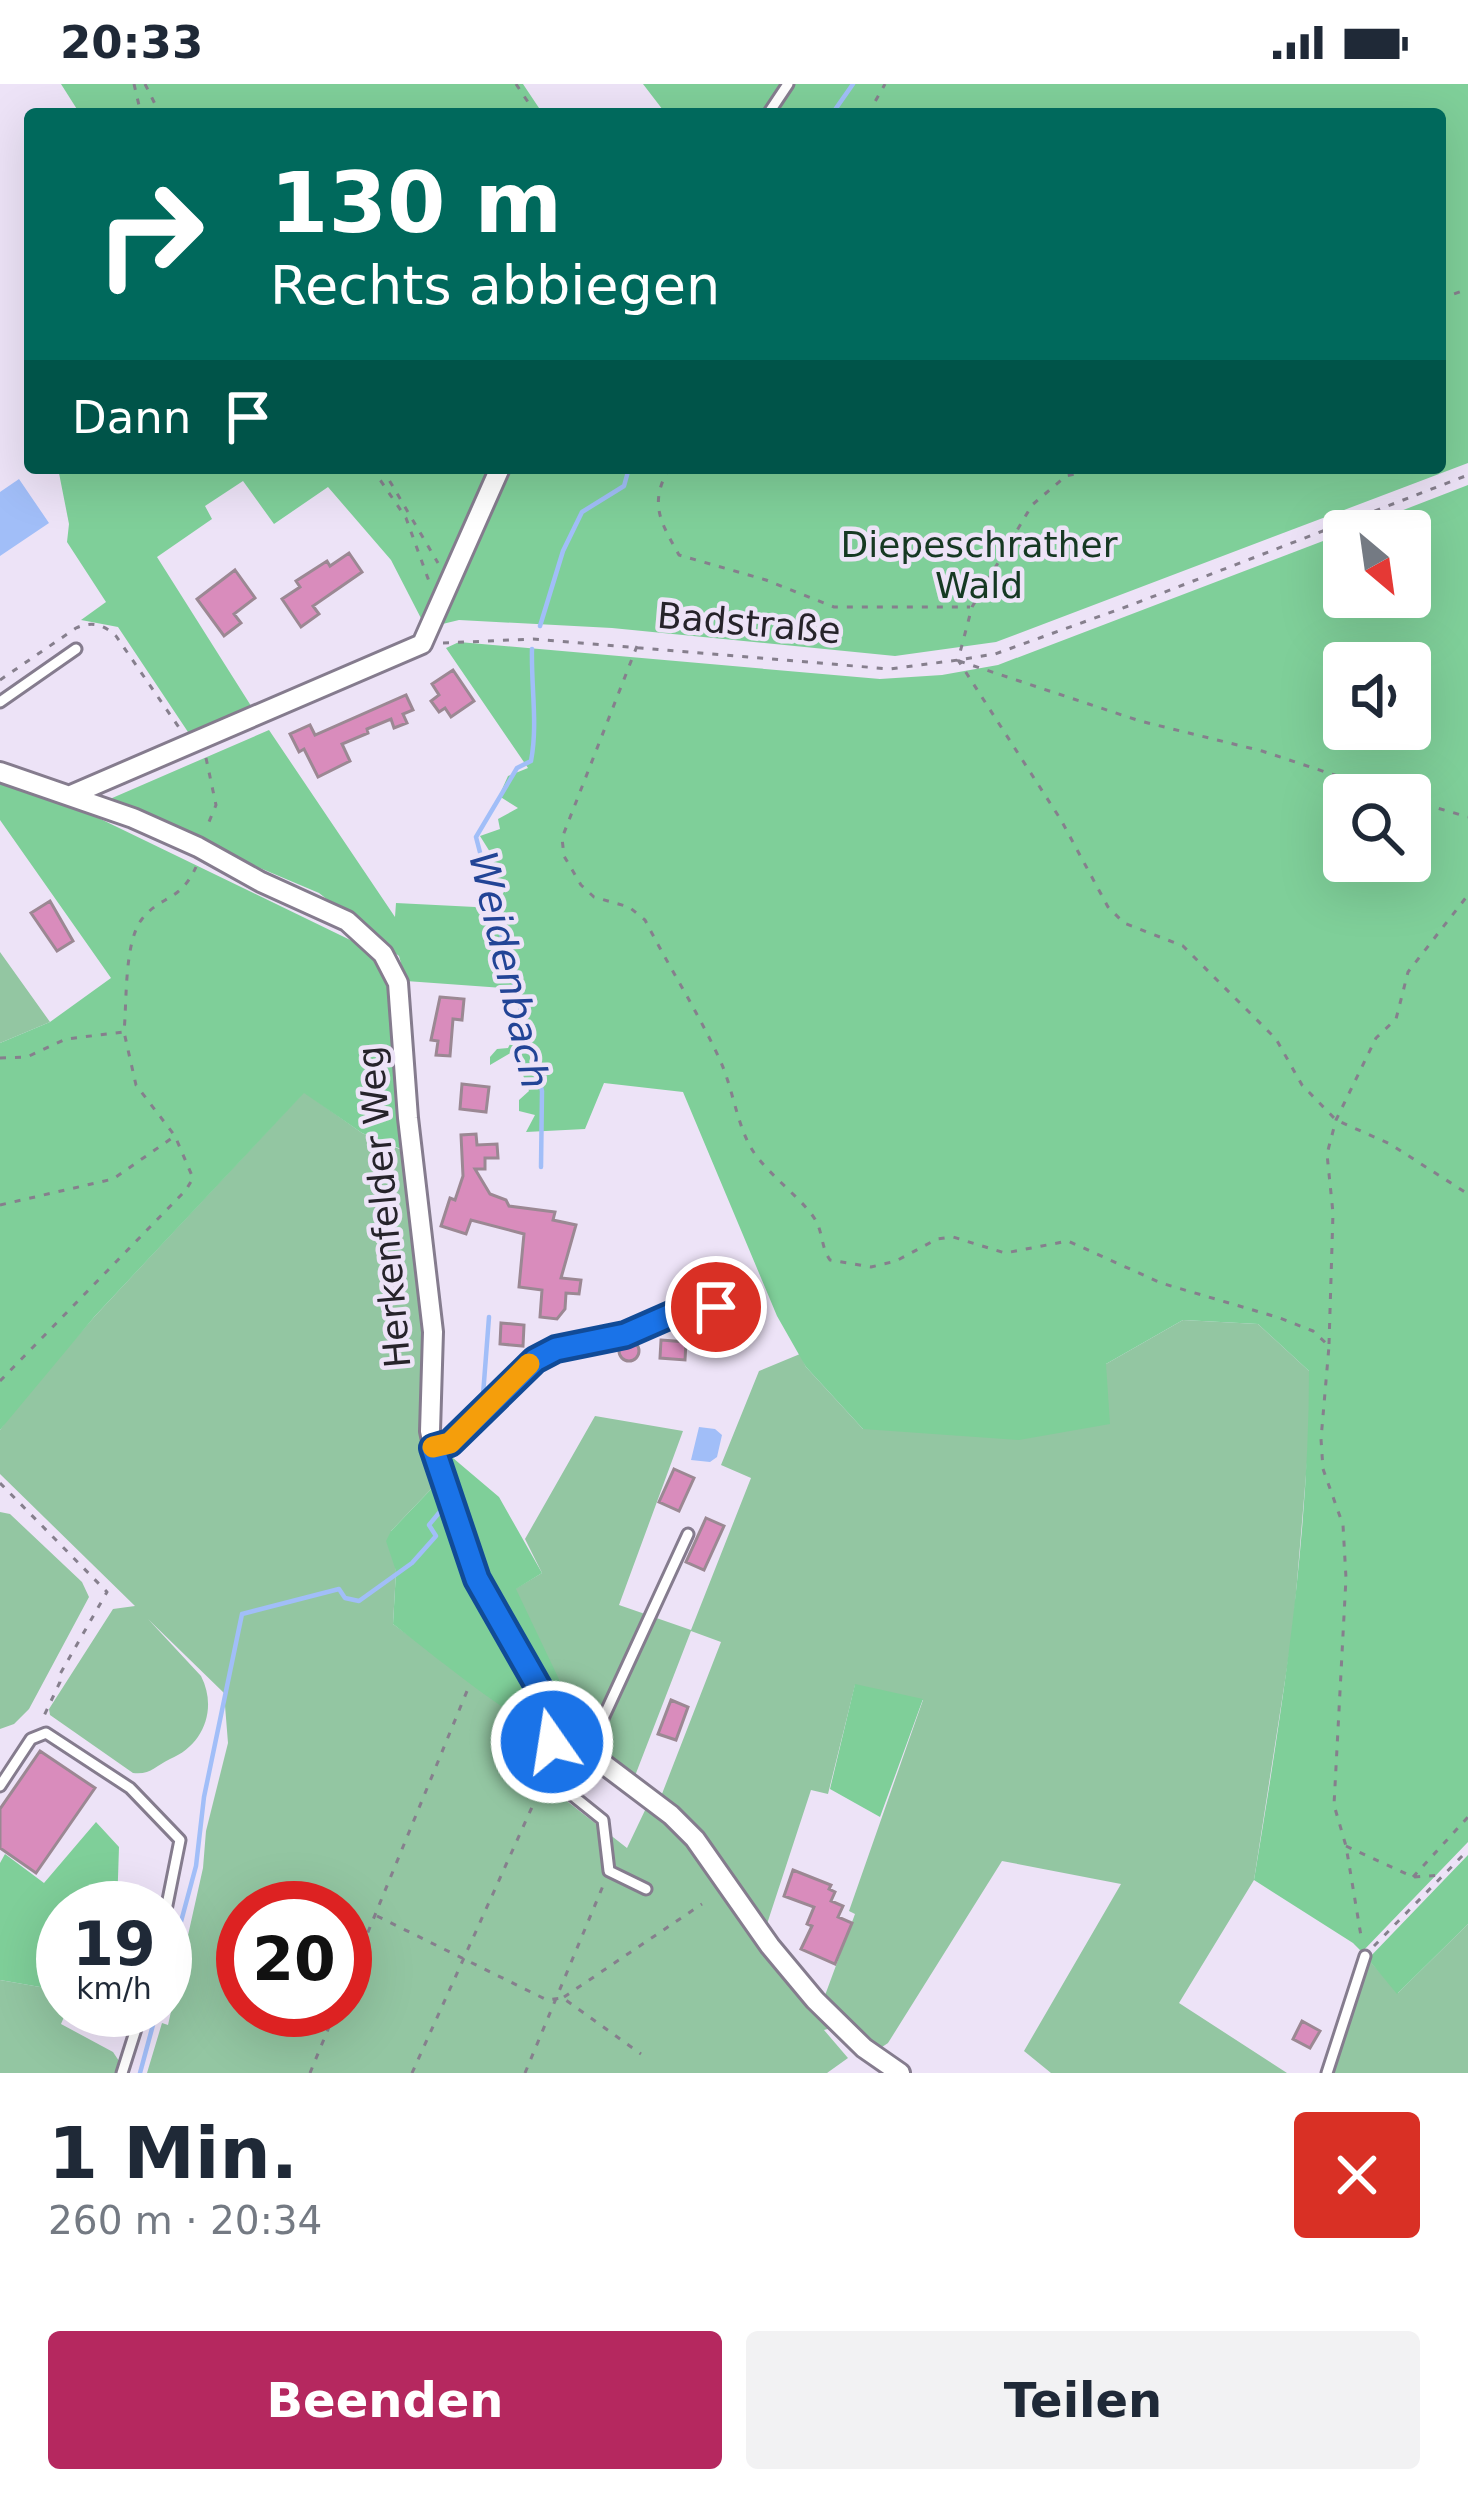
<!DOCTYPE html>
<html lang="de">
<meta charset="utf-8">
<style>
body{margin:0;font-family:"DejaVu Sans",sans-serif;background:#f2f2f3;color:#1f2937;height:100vh;display:flex;flex-direction:column;font-size:45px;white-space:nowrap}
*{box-sizing:border-box;margin:0}
p{font-size:39px;color:#747a83}
.icon{flex:none;width:66px;height:66px;fill:none;stroke:currentColor;stroke-width:2;stroke-linecap:round;stroke-linejoin:round}
.map{position:relative;height:1989px;overflow:hidden}
.panel{display:flex;flex-direction:column;background:#fff;flex:1}
.panel>*{flex:none}
.hud{position:absolute;left:24px;top:24px;width:1422px;height:366px;border-radius:12px;box-shadow:0 12px 48px #0002;background:#00695c;color:#fff;overflow:hidden}
.needle{width:78px;rotate:151deg}
.tools{position:absolute;left:1323px;top:426px;display:grid;gap:24px}
.tools a{display:grid;place-items:center;width:108px;height:108px;border-radius:12px;background:#fff;box-shadow:0 12px 48px #0002;font-size:60px}
.speed{position:absolute;left:36px;top:1797px;display:flex;gap:24px;font-size:60px;font-weight:700;text-align:center}
.speed>*{display:grid;place-content:center;width:156px;height:156px;border-radius:50%;background:#fff;box-shadow:0 12px 48px #0002;line-height:1}
.speed small{font-size:30px;font-weight:400}
.speed .limit{border:18px solid #d22;background:#fff;color:#111}
.pin{position:absolute;display:grid;place-items:center;width:102px;height:102px;color:#fff;margin:-51px;border:6px solid #fff;border-radius:50%;box-shadow:0 3px 12px #0007}
.me{position:absolute;width:132px;margin:-66px;rotate:347deg;stroke-linejoin:round;filter:drop-shadow(0 0 9px #0008)}
.turn{display:flex;align-items:center;gap:42px;height:252px;padding:0 48px;font-size:54px}
.turn .icon{width:156px;height:156px;stroke-width:2.5}
.turn b{display:block;font-size:84px;line-height:102px}
.then{display:flex;align-items:center;height:114px;padding:0 48px;background:#0003;gap:24px;font-size:45px}
.round{display:grid;place-items:center;flex:none;width:126px;height:126px;border-radius:12px;background:#f2f2f3}
.head{display:flex;align-items:center;justify-content:space-between;height:204px;padding:0 48px}
h1{font-size:72px;font-weight:700;line-height:90px}
.primary-button{display:flex;gap:24px;margin-top:auto;padding:24px 48px}
.primary-button a{flex:1;height:138px;border-radius:12px;background:#b5285f;color:#fff;font-size:48px;font-weight:700;line-height:138px;text-align:center}
.primary-button a+a{background:#f2f2f3;color:#1f2937}
.status{display:flex;justify-content:space-between;align-items:center;height:84px;padding:0 60px;background:#fff;direction:ltr}
.status svg{height:33px;fill:currentColor}
.map>svg:first-child{display:block}
</style>
<div class="status"><b>20:33</b><svg viewBox="0 0 49 12"><path d="M0 12V9h3v3zM5 12V6h3v6zM10 12V3h3v9zM15 12V0h3v12zM26 1h20v11H26zM47 4h2v5h-2z"/></svg></div>
<div class="map">
<svg width="1468" height="1989" viewBox="0 0 1468 1989">
<rect width="100%" height="100%" fill="#ede3f7"/>
<path fill="#93c6a2" fill-rule="evenodd" d="M0,868l50,70 -50,21z
M304,1008l58,41 42,18c3,68 19,136 20,205 1,46 -6,85 10,130l-43,45 5,40 -3,53 155,114 -21,32 100,78 21,-44 37,30 35,61 8,-1 107,133 -11,3 24,28 -21,15h-680l15,-50 6,2 35,-157 3,-37 22,-88 -4,-50 -76,-74 53,57c17,33 2,70 -31,83 -15,7 -19,16 -37,14l-83,-58 -1,-6 64,-100 22,-3 -135,-132v-44l19,-27 76,-87zM243,1824h102v102h-102z
M1183,1236l75,4 51,47v68l-16,190 -39,251 -75,123 108,70h-236l-27,-22 97,-167 -119,-23 -114,182 -9,6 -55,-51 31,-84 -6,-3 74,-211 -68,-15 -27,109 -17,-4 -45,137 -57,-83 -49,-45 61,-157 -30,-11 -58,150 -65,-55 -53,-137 27,-16 -17,-34 70,-123 88,15 -64,174 72,25 60,-152 -30,-13 38,-94 41,-17 6,13 57,62 243,-65z
M0,1428l10,2 72,68 7,15 -60,112 -15,15 -14,5z
M1468,1840v149h-134l34,-114 30,34z
M0,1896l63,11v19h4l-6,14 52,28 14,21h-127z"/>
<path fill="#7fcf99" fill-rule="evenodd" d="M61,0h462l16,24 -8,6h-451z
M643,0h825v379l-472,179 -101,14 -283,-28 -153,-8 -33,8 -35,-68 -63,-73 -54,37 -31,-43 -38,25 7,13 -55,38 96,152 -63,26 -72,-108 -37,-7 25,-18 -39,-60 2,-18 -11,-56h1382v-354h-774z
M1468,401v1357l-106,110 -9,-9 -99,-63c28,-169 55,-338 55,-509l-51,-47 -75,-4 -77,44 4,60 -91,16 -156,-11 -57,-62 -29,-51 -94,-224 -79,-9 -19,46 -59,3 9,-17 -16,-4v-11l10,-9 -15,-40 -24,14v-8l7,-8 11,-1 20,-39 -12,-20 -110,-8 -7,-25 -80,-63 -216,-91 166,-72 126,187 1,-14 99,5 11,-20 -16,-2c-6,-12 -8,-22 0,-34l-10,-16 20,-7 -2,-10 20,-11 -19,-12 9,-20 20,-8 -82,-120 13,-6 421,37 62,-4 56,-10 346,-132v64h66v-66h-61zM1344,579h66v66h-66zM1344,711h66v66h-66z
M0,699l84,28 291,141 14,24 12,173 -39,-16 -58,-40 -209,223 -95,114v-387l50,-21 61,-44 -111,-158z
M440,1363l59,50 43,76 -26,16 60,126 -8,11 -84,-146 -20,-59 4,-3 -24,-47z
M434,1402l19,38 128,231c-68,-35 -128,-84 -188,-131l3,-53 -10,-30 5,-10z
M855,1600l68,15 -43,118 -50,-28z
M96,1738l23,25 -2,61h-54v83l-63,-11v-117l5,-9 39,29z
M1468,1771v69l-71,70 -29,-35z"/>
<path fill="#a1bef8" d="M19,395l30,44 -49,33v-64z
M699,1343l16,2 7,6 -5,22 -7,5 -19,-2z"/>
<g fill="none" stroke-linecap="round" stroke-linejoin="round">
<path stroke="#a1bef8" stroke-width="4.5" d="M832,30l21,-30
M540,542l23,-75 19,-39 42,-26 5,-18
M532,565c-1,39 6,75 -1,112l-14,7 -41,69 66,254 -1,76
M446,1353l37,-42 6,-78
M446,1378l8,12 1,14
M165,1897l31,-115 8,-69 38,-183 97,-25 6,9 14,3 53,-38 24,-27 -7,-11 14,-17
M140,1989l17,-63"/>
</g>
<path fill="#d98cbc" stroke="#9b8893" stroke-width="3" d="M349,469l13,19 -49,34 6,8 -18,13 -19,-28 18,-12 -4,-6 31,-20 3,5z
M235,486l20,28 -21,16 7,9 -17,13 -27,-37z
M453,586l21,31 -23,16 -6,-9 -6,4 -8,-11 8,-6 -7,-11z
M406,611l7,15 -10,4 4,9 -13,5 -3,-9 -24,10 1,4 -26,11 8,17 -32,16 -14,-28 -5,3 -9,-18 20,-9 5,10z
M50,817l23,40 -16,10 -26,-38z
M440,913l24,2 -2,21 -9,-1 -3,37 -14,-1 2,-14 -7,-1z
M462,1000l27,3 -3,25 -26,-3z
M476,1050l1,11 20,-1 1,14h-13v11h-10l15,25 16,6 3,6 46,6 -2,8 23,5 -15,53 20,2 -2,14 -13,-1 -1,16 -8,10 -17,-2 2,-27 -23,-3 5,-53 -53,-14 -5,14 -25,-8 9,-28 5,2 8,-24 -2,-41z
M714,1233l19,1 -3,29 -29,-2 2,-18 10,1z
M501,1239l23,2 -1,21 -23,-2z
M661,1256l25,2 -1,18 -25,-2z
M619 1267a10 10 0 1 1 20 0a10 10 0 1 1-20 0Z
M674,1385l20,9 -15,33 -20,-9z
M706,1434l18,8 -20,44 -18,-8z
M671,1616l17,7 -12,33 -18,-6z
M40,1667l55,37 -59,85 -36,-25v-39z
M793,1786l38,15 -2,4 6,3 -4,9 12,5 -5,11 14,6 -17,41 -34,-15 11,-23 -5,-2 7,-17 -30,-11z
M1302,1937l18,10 -10,17 -17,-9z"/>
<g fill="none" stroke-linecap="round" stroke-linejoin="round">
<g stroke="#857c8e" stroke-width="15">
<path id="lane" d="M768,30l20,-30
M0,618l76,-53
M433,1364l17,-5 71,-73 36,-20 68,-15 58,-25 59,-3
M554,1637l-2,58 51,41 6,51 37,18
M587,1669l101,-219
M0,1702l31,-47 15,-6 84,55 50,52 -15,75
M122,1989l20,-63
M1327,1989l38,-117"/>
</g>
<g stroke="#857c8e" stroke-width="24">
<path id="street" d="M0,688l133,46 65,29 63,35 86,39 36,33 15,29 10,135 25,214 -3,99 8,38 39,110 78,137 18,25 98,74 24,24 75,107 45,54 49,48 36,25
M71,711l351,-151 78,-176"/>
</g>
<path stroke="#867f8d" stroke-width="3" stroke-dasharray="6 9" stroke-linecap="butt" d="M134,0l7,30
M145,0l15,30
M516,0l20,30
M868,30l17,-30
M1440,215l28,-10
M372,384l34,50 24,66
M382,384l56,95
M669,384c-20,36 -9,53 10,87l87,25 68,27h136
M1103,384l-37,8 -34,29 -60,102 -14,53 103,160 47,87 16,16 59,23 93,93 26,46 34,35 54,24 78,50
M443,559l90,-4 357,30 68,-9 37,-6 136,-49 337,-130
M637,562l-75,192 2,18 17,29 13,12 35,10 16,13c24,47 53,92 75,140 13,29 16,61 31,88 16,27 58,55 67,77 5,13 4,23 12,35l41,7 25,-6 41,-22 16,-2 52,16 63,-12 93,42 119,35 33,13 16,15 -8,93 2,30 20,56 3,53 -12,227 12,41 16,96
M959,577l181,60 122,30 133,44
M0,596l76,-52c16,-7 27,-4 40,8l64,93
M206,674l10,47 -10,24
M1410,716l58,17
M0,974l27,-1 39,-18 58,-7c3,-31 0,-90 18,-113 19,-24 38,-17 54,-52
M0,1121l113,-26 62,-43 -39,-51 -12,-53
M1329,1260l4,-131 -6,-59 9,-34 40,-82 20,-19 12,-47 60,-77
M0,1297l186,-191 7,-12 -18,-42
M0,1399l107,109 -47,82v8l-18,38
M1346,1762l67,31 29,-2
M1413,1793l55,-60
M377,1832l170,84 16,-2 78,56
M1374,1862l94,-96
M345,1904l122,-297
M564,1913l138,-93
M310,1989l26,-63
M412,1989l130,-288
M525,1989l80,-192"/>
<use href="#lane" stroke="#fff" stroke-width="9"/>
<use href="#street" stroke="#fff" stroke-width="18"/>
</g>
<g fill="none" stroke-linecap="round" stroke-linejoin="round">
<g stroke="#114b97" stroke-width="30">
<path id="route" d="M552,1658l3,-26 -78,-137 -44,-131 17,-5 85,-83 21,-11 69,-14 57,-25 34,-3"/>
</g>
<use href="#route" stroke="#1a73e8" stroke-width="21"/>
<path stroke="#f59e0b" stroke-width="21" d="M433,1363l17,-4 79,-79"/>
</g>
<g text-anchor="middle" dominant-baseline="central" stroke-width="9" stroke-linejoin="round" paint-order="stroke">
<g font-size="36" fill="#163923" stroke="#ede3f7">
<text x="979" y="460">Diepeschrather<tspan x="979" dy="41">Wald</tspan></text>
</g>
<g font-size="36" fill="#26232a" stroke="#ede3f7">
<text transform="translate(749 539) rotate(5)">Badstraße</text>
<text transform="translate(384 1123) rotate(-95)">Herkenfelder Weg</text>
</g>
<g font-size="39" font-style="italic" fill="#224496" stroke="#ede3f7">
<text transform="translate(509 886) rotate(77)">Weidenbach</text>
</g>
</g>
</svg>
<div class="tools">
<a><svg class="needle" viewBox="-14 -14 28 28"><path d="M0-13l5 13h-10z" fill="#e53935"/><path d="M0 13l5-13h-10z" fill="#747a83"/></svg></a>
<a><svg class="icon" aria-label="sound" viewBox="0 0 24 24"><path d="M4 9h4l5-4v14l-5-4H4zM17 9q2 3 0 6"/></svg></a>
<a><svg class="icon" aria-label="search" viewBox="0 0 24 24"><circle cx="10" cy="10" r="6"/><path d="M15 15l6 6"/></svg></a>
</div>
<div class="speed"><div>19<small>km/h</small></div><div class="limit">20</div></div>
<div class="pin" style="left:716px;top:1223px;background:#d93025"><svg class="icon" aria-label="arrive" viewBox="0 0 24 24"><path d="M6 21V4h12l-3 4 3 4H6"/></svg></div>
<svg class="me" style="left:552px;top:1658px" viewBox="-20 -20 40 40"><circle r="17" fill="#1a73e8" stroke="#fff" stroke-width="3"/><path d="M0-11L8 9 0 5-8 9z" fill="#fff"/></svg>
<div class="hud">
<div class="turn"><svg class="icon" aria-label="right" viewBox="0 0 24 24"><path d="M7 20v-9h11M14 6l5 5-5 5"/></svg><div><b>130 m</b>Rechts abbiegen</div></div>
<div class="then">Dann<svg class="icon" aria-label="arrive" viewBox="0 0 24 24"><path d="M6 21V4h12l-3 4 3 4H6"/></svg></div>
</div>
</div>
<section class="panel">
<div class="head"><div><h1>1 Min.</h1><p>260 m · 20:34</p></div><a class="round" style="background:#d93025;color:#fff"><svg class="icon" aria-label="close" viewBox="0 0 24 24"><path d="M6 6l12 12M18 6L6 18"/></svg></a></div>
<div class="primary-button"><a>Beenden</a><a>Teilen</a></div>
</section>
